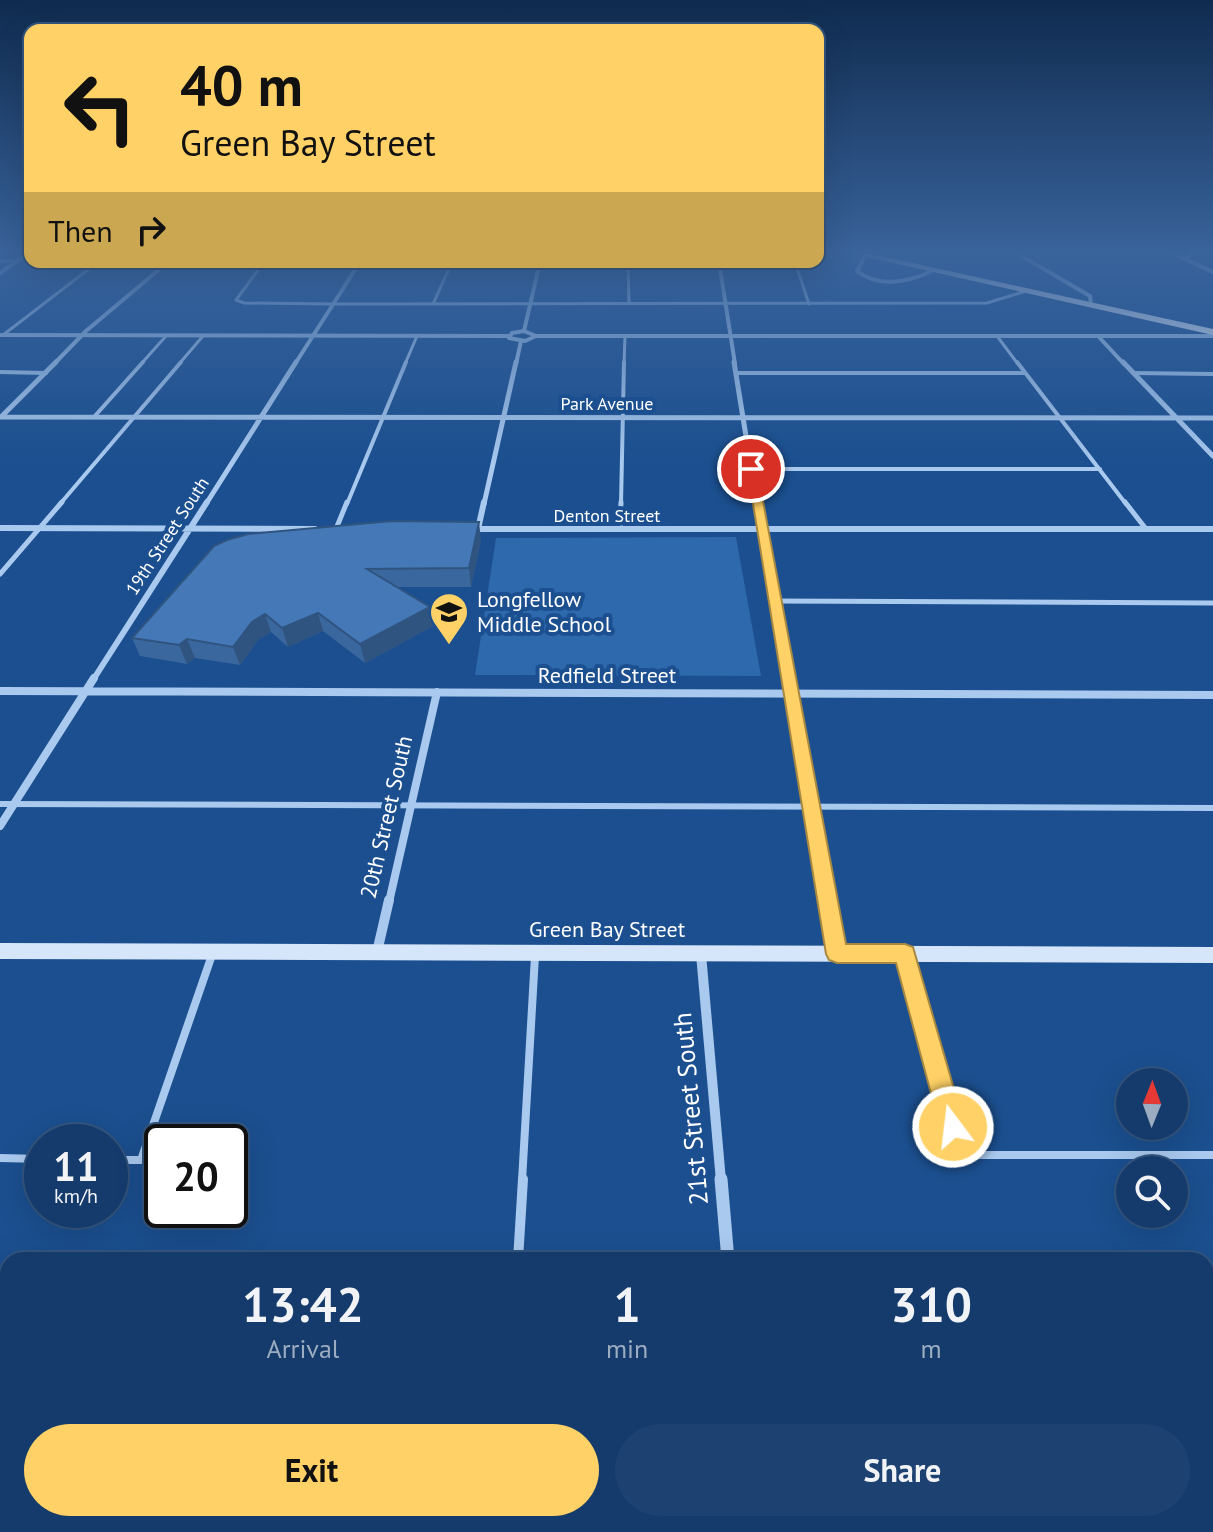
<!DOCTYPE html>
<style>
body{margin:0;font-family:"PT Sans",sans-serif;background:#1d4271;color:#f1f3f6;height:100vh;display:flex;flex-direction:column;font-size:30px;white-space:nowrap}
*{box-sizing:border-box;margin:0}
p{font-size:26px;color:#9dadc1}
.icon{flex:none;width:44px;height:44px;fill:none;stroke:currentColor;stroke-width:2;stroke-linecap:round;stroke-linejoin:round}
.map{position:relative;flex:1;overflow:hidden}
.details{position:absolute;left:0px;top:1252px;width:1214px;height:280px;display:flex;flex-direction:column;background:#143b6b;border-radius:24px 24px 0 0;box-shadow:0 8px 32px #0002,0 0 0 2px #33557e}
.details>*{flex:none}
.guide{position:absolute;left:24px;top:24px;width:800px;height:244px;border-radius:16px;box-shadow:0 8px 32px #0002,0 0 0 2px #33557e;background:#ffd166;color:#111;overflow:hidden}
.needle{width:52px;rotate:1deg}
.tools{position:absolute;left:1116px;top:1068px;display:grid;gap:16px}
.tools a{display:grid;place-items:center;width:72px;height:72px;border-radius:50%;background:#143b6b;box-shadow:0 8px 32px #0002,0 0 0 2px #33557e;font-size:40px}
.speed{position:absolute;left:24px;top:1124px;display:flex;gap:16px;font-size:40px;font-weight:700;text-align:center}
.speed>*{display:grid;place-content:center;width:104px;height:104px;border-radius:50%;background:#143b6b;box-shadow:0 8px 32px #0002,0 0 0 2px #33557e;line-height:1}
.speed small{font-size:20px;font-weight:400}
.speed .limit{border:4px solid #111;border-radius:12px;background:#fff;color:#111}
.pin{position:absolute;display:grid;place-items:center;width:68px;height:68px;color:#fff;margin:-34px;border:4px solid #fff;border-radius:50%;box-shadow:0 2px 8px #0007}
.me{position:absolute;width:88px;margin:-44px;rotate:345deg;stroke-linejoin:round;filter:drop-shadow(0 0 6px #0008)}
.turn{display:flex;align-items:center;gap:28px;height:168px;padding:0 24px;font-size:36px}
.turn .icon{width:104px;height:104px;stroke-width:2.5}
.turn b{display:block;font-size:56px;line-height:68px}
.then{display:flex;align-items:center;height:76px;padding:0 24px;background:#0003;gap:16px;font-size:30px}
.eta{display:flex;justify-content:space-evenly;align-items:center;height:136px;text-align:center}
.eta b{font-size:48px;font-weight:700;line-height:56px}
.cta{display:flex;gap:16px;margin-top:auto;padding:16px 24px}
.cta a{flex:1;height:92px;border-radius:48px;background:#ffd166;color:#111;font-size:32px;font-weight:700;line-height:92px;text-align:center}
.cta a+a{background:#1d4271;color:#f1f3f6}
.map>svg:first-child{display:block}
</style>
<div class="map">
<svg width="1213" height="1532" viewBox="0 0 1213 1532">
<rect width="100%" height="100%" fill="#1b4f8f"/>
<path fill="#2e69ad" d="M736,537l25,139 -286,-1 21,-137z"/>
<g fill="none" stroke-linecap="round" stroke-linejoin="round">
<path stroke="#a9c9ee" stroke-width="3" d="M1186,258l9,-7
M0,261h16
M264,262l-28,38 8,3 90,1 653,-1 39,-12
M628,262l1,42
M795,262l14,42
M433,304l19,-42
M3,335l95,-73
M997,336l21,28
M141,364l25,-28
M179,364l24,-28
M405,364l12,-28
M624,364l1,-28"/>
<path stroke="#a9c9ee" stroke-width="4" d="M1017,362l109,142
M0,372l46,1
M738,373h287
M1133,373l80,1
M94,417l49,-55
M751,469h349
M60,504l121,-142
M347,504l59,-142
M621,504l3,-142"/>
<path stroke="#a9c9ee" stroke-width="5" d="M1125,502l21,27
M336,529l11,-27
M620,529l1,-27
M0,574l62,-72
M774,601l439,2"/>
<path stroke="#a9c9ee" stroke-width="6" d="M0,804l1213,4"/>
<path stroke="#a9c9ee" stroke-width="8" d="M905,955l55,200h253
M0,1158l42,1
M110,1160h31l71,-205
M522,1181l13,-225"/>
<path stroke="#a9c9ee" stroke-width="10" d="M518,1260l5,-81
M1064,1524l2,8"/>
<path stroke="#a9c9ee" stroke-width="4" d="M1013,251l77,45 1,9
M1168,251l45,21
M865,256l-8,15c23,18 51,11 75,0
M719,262l16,102
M0,273l30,-21
M524,331l16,-69
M524,331l12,5 -11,5 -16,-3 3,-5z
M0,335l509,1
M536,336h677
M1098,336l26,28
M54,364l32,-33 82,-69
M295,364l65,-102
M516,364l5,-23"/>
<path stroke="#a9c9ee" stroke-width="5" d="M734,362l23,142
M1123,362l90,94
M2,416l54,-54
M0,417l1213,1
M206,504l90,-142
M484,504l32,-142"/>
<path stroke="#a9c9ee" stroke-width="6" d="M757,502l31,178
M0,528l315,1
M469,529h744
M478,529l6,-27
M93,680l114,-178"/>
<path stroke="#a9c9ee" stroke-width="8" d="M788,678l40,224
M0,691l1213,4
M0,826l94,-148
M389,902l48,-210"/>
<path stroke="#a9c9ee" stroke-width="10" d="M827,900l10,54
M377,952l12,-52
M701,954l20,227"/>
<path stroke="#a9c9ee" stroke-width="13" d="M721,1179l7,81
M0,1439h8
M1206,1443h7
M752,1524v8
M152,1532l2,-8"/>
<path fill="#d6e6fa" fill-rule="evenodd" d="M0,943l1213,4v16l-1213,-4z"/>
<path fill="#f0f6ff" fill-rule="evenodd" d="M840,251h18l355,78v6z"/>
</g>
<path fill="#3a679d" d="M481,540l-10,47h-74l36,39 -68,37 -42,-32 -35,16 -17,-15 -13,8 -18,25 -45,-7 -8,6 -47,-8 -8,-18 82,-92z"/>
<path fill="#305480" d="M479,522l2,18 -10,47 -2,-19z
M430,607l3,19 -68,37 -5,-19z
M318,613l5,18 -35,16 -6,-19z
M265,614l6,18 -13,8 -18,25 -7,-18 19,-25z
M187,639l8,19 -8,6 -8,-19z"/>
<path fill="#4478b7" stroke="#305480" stroke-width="2" d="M392,521l87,1 -10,46 -102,1 63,38 -70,37 -42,-31 -36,15 -17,-14 -13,8 -19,25 -46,-8 -8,6 -47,-7 82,-92 13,-6 21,-6z"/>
<linearGradient id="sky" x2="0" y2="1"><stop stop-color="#0f2b4f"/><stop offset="0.54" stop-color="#39639b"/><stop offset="1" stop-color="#39639b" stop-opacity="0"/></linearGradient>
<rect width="1213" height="466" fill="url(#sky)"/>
<path fill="#ffd166" stroke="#a68842" stroke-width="2" d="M747,467l10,2 89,475h59l8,3 52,180 -4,9 -8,3 -9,-3 -4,-9 -44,-164h-59l-8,-3 -3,-6z"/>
<defs>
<g id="school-pin" transform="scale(2)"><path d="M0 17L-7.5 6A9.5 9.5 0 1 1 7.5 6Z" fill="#ffd166" stroke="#1b4f8f"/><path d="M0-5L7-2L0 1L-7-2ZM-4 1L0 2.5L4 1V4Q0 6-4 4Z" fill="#111"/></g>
</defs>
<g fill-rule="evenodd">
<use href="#school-pin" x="449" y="612"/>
</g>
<g text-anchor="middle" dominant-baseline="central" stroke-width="8" stroke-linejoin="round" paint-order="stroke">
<g font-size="18" fill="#fff" stroke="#1b4f8f">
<text x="607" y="403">Park Avenue</text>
<text x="607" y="515">Denton Street</text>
<text transform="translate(167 536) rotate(-57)">19th Street South</text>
</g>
<g font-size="22" fill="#fff" stroke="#1b4f8f" text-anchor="start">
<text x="477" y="599">Longfellow<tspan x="477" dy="25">Middle School</tspan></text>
</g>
<g font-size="22" fill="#fff" stroke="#1b4f8f">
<text x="607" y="675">Redfield Street</text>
<text transform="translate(386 817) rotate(-77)">20th Street South</text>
<text x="607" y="929">Green Bay Street</text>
</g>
<g font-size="26" fill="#fff" stroke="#1b4f8f">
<text transform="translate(690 1109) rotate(-95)">21st Street South</text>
</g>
</g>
</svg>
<div class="tools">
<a><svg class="needle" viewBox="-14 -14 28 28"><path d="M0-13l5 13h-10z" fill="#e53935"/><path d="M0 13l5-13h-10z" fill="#9dadc1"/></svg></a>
<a><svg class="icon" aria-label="search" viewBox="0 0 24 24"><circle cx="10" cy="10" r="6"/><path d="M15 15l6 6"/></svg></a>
</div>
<div class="speed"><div>11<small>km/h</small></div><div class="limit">20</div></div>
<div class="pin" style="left:751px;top:469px;background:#d93025"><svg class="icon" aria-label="arrive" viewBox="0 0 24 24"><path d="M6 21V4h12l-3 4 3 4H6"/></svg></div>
<svg class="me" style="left:953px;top:1127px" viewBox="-20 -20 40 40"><circle r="17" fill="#ffd166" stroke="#fff" stroke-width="3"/><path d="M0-11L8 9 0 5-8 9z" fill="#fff"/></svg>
<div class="guide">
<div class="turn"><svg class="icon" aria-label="left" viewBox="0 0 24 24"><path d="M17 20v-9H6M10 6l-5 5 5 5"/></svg><div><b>40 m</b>Green Bay Street</div></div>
<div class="then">Then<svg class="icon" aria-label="right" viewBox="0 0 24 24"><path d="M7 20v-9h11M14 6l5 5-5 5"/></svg></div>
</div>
<section class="details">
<div class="eta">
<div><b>13:42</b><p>Arrival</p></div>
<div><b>1</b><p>min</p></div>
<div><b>310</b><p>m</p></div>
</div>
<div class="cta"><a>Exit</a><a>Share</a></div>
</section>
</div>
